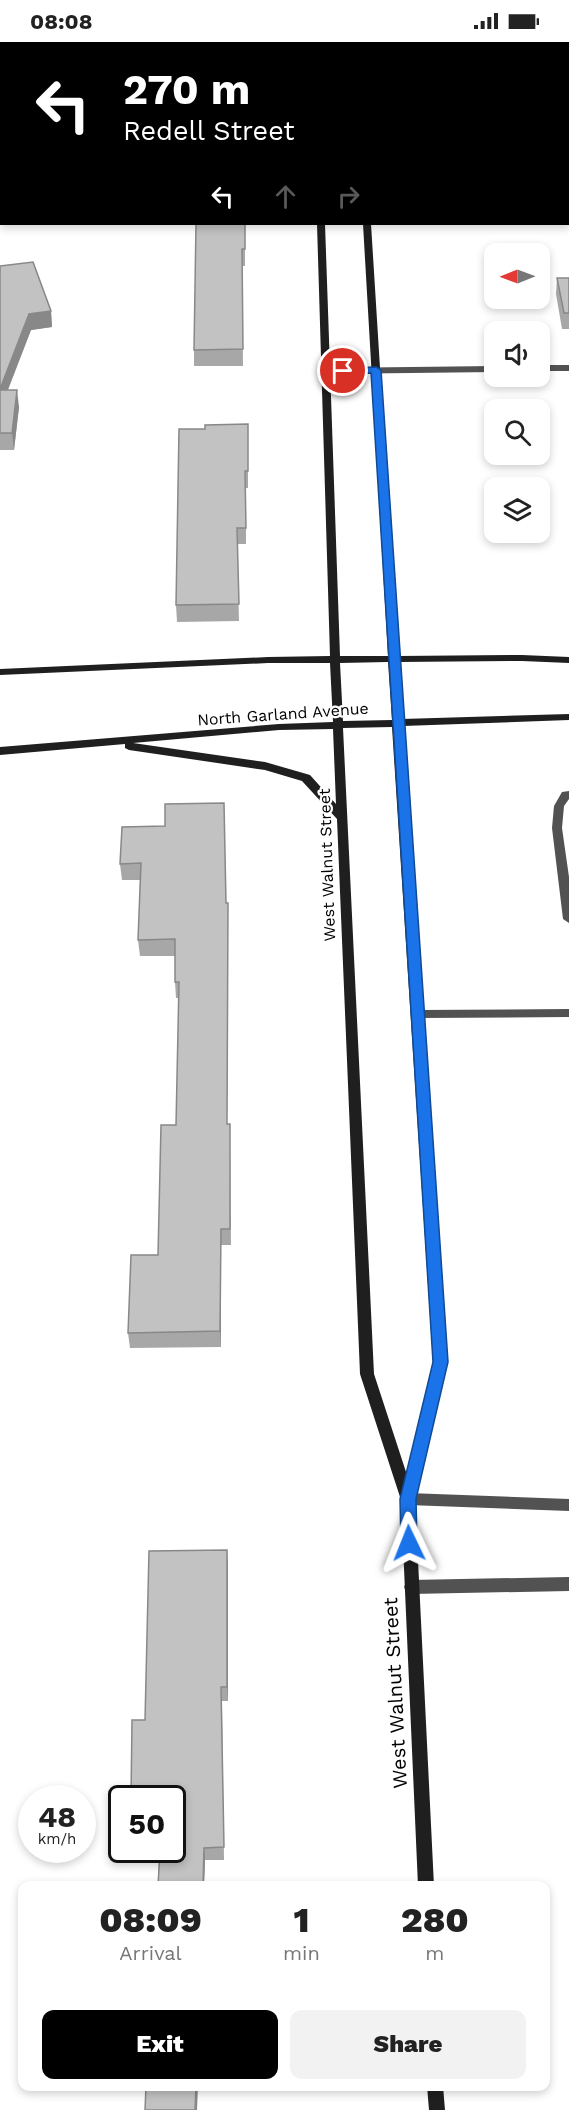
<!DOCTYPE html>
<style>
body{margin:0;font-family:"Work Sans",sans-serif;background:#f2f2f2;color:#222;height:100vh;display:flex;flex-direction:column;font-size:22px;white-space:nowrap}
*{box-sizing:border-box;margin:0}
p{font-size:20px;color:#767676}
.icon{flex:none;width:33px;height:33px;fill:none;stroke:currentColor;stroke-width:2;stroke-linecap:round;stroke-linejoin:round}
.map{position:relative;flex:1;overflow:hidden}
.side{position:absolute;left:18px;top:1839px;width:532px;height:210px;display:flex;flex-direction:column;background:#fff;border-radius:12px;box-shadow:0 3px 9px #0003}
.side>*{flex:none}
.guide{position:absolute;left:0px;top:0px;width:570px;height:183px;box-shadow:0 3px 9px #0003;background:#000;color:#fff;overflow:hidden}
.needle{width:39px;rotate:269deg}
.fabs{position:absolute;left:484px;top:201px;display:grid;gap:12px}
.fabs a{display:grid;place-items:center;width:66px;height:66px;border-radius:12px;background:#fff;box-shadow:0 3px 9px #0003;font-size:30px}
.speed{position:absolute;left:18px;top:1743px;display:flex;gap:12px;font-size:30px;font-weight:700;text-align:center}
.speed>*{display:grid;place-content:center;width:78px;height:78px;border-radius:50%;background:#fff;box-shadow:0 3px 9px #0003;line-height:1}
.speed small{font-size:15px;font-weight:400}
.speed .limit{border:3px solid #111;border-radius:9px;background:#fff;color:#111}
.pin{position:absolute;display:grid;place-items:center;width:51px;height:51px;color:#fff;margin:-26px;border:3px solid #fff;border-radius:50%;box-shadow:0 2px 6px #0007}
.me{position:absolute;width:66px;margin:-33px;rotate:358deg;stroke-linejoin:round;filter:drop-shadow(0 0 4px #0008)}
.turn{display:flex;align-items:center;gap:21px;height:126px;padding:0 24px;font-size:27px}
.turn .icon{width:78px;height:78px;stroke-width:2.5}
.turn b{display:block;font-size:42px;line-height:51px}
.lanes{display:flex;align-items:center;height:57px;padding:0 24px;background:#0003;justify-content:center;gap:30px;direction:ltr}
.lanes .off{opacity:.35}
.eta{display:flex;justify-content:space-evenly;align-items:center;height:102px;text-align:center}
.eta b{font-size:36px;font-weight:800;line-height:42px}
.button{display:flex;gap:12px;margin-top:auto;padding:12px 24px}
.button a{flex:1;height:69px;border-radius:12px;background:#000;color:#fff;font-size:24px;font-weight:800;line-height:69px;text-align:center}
.button a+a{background:#f2f2f2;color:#222}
.status{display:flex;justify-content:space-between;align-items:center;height:42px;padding:0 30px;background:#fff;direction:ltr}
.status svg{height:16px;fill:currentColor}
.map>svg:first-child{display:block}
</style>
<div class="status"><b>08:08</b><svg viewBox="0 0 49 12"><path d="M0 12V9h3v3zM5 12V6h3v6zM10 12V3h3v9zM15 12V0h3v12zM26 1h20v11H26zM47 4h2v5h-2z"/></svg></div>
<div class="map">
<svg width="569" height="2068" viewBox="0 0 569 2068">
<rect width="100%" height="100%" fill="#fff"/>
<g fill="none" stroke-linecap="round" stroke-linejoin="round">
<path fill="#525252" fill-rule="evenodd" d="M214,0h8v2h-8z
M569,749v8l-5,7 -2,22 7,49v46l-6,-4 -11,-91 2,-22 8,-14z
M569,967v8l-151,1 -6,-4 6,-4z
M408,1451l161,6v12l-161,-6 -5,-2 -2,-4 2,-4z
M569,1535v14l-158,3 -5,-2 -2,-5 2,-5 5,-2z"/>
<path fill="#525252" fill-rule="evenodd" d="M540,323h29v6h-29z
M495,324v6l-169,2 -4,-3 4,-3z"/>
<path fill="#1f1f1f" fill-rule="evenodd" d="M309,0h8v2h-8z
M351,0h8v2h-8z
M317,182h8l15,432h48l-25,-432h8l27,432 124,-1 47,2v6l-47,-2 -124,1 4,57 167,-5v6l-166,6 44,636 -32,137 19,387h-16l-17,-386 -41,-126 -23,-555 -35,-38 -37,-11 -136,-20 -4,-2v-4l-125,11v-8l279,-23 54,-2 -3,-59h-62l-268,12v-6l268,-12 62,-1zM388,620l4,58 -49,1 -3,-58zM392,685l41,635 -26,113 -33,-101 -31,-646zM333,687l3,75 -26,-29 -45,-13 -132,-19 146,-13z
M427,2044h16l2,24h-16z"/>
</g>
<path fill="#a7a7a7" d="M1,0h121v2h-120v38h-2v-33z
M568,42l1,140h-20h19z
M245,182v42h-3l1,100h-49v-16z
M0,224l51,45 1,16 -21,3 -23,60 11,17 -5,43h-14z
M557,236h12v51h-7l-6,-35z
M248,399v47h-2v56h-9l2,77 -62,1 -1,-17z
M122,785l104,76 2,16 -1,205 3,16 1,105h-10v102l-91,1 -2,-15 30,-78 18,-130 3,-127h-3l-1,-16v-26h-35l-2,-16 2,-60h-18l-2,-16z
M228,1522v137h-6l2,159h-19l-1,26h-46l1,-24 -27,1 -1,-13 14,-130z"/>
<path fill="#888" d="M51,269l1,16 -21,3 -30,77 -1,-18 29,-75z
M17,348l2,17 -5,43 -2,-17z
M221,1187v118l-1,-16z
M227,1508l1,14v137l-1,-14z
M204,1806l1,12 -1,26h-1z
M196,2044h2l-1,24h-2z"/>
<path fill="#c2c2c2" stroke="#888" stroke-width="1.5" d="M1,0h118v2h-117v18h-2z
M568,42h1v51h-1z
M568,100h1l-1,66z
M196,182h49v25h-3l1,100 -49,1z
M33,220l18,49 -22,3 -29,75v-123z
M557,236h12v35h-5z
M0,348h17l-5,43h-12z
M248,382v47h-3l1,57h-9l2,76 -63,1 3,-176h26v-4z
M224,761l2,100h2l-1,221h3v105h-9l-1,102 -92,2 3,-78h27l3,-130h15l3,-143h-4v-43l-37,1 3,-77 -21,1 2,-37 43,-1v-22z
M227,1508v137h-6l3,160 -20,1 -1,38h-45l2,-36 -29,1v-1h41v-52h-41l1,-78h13l4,-169z
M146,2044h50l-1,24h-50z"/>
<path fill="#1a73e8" stroke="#114b97" stroke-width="1.5" d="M376,325l5,3 67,992 -32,137 1,44 -2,5 -6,2 -5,-2 -3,-5 -1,-44 33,-137 -62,-989 -28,1 -5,-3 5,-3z"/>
<g text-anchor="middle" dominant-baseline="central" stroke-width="4.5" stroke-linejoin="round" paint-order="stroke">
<g font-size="16" fill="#000" stroke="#fff">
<text transform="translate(283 672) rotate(-4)">North Garland Avenue</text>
<text transform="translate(327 823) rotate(-92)">West Walnut Street</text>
</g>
<g font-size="20" fill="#000" stroke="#fff">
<text transform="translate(395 1651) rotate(-93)">West Walnut Street</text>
</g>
</g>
</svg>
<div class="fabs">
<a><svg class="needle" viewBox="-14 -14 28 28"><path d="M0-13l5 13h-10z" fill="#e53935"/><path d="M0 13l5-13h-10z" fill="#767676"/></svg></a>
<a><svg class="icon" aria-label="sound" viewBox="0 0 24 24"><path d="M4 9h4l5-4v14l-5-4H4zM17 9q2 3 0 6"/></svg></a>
<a><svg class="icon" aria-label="search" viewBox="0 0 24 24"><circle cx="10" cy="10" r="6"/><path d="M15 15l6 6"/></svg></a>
<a><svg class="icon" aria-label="layers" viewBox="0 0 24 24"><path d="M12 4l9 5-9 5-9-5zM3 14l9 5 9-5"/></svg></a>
</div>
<div class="speed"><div>48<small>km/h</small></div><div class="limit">50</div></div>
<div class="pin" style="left:343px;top:329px;background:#d93025"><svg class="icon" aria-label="arrive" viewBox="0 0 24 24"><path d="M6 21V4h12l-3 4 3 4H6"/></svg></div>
<svg class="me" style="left:409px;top:1501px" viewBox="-20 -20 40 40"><path d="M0-17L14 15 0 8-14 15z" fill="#1a73e8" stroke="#fff" stroke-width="4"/></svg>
<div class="guide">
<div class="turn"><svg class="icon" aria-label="left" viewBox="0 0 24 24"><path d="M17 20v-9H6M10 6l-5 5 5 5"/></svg><div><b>270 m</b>Redell Street</div></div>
<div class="lanes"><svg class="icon" aria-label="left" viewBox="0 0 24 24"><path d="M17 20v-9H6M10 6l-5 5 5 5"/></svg><svg class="icon off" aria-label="ahead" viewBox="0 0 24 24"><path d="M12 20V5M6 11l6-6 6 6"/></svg><svg class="icon off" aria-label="right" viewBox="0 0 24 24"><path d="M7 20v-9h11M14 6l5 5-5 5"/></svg></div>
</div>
<section class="side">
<div class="eta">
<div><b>08:09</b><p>Arrival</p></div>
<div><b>1</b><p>min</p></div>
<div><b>280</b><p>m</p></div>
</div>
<div class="button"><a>Exit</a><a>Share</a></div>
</section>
</div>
